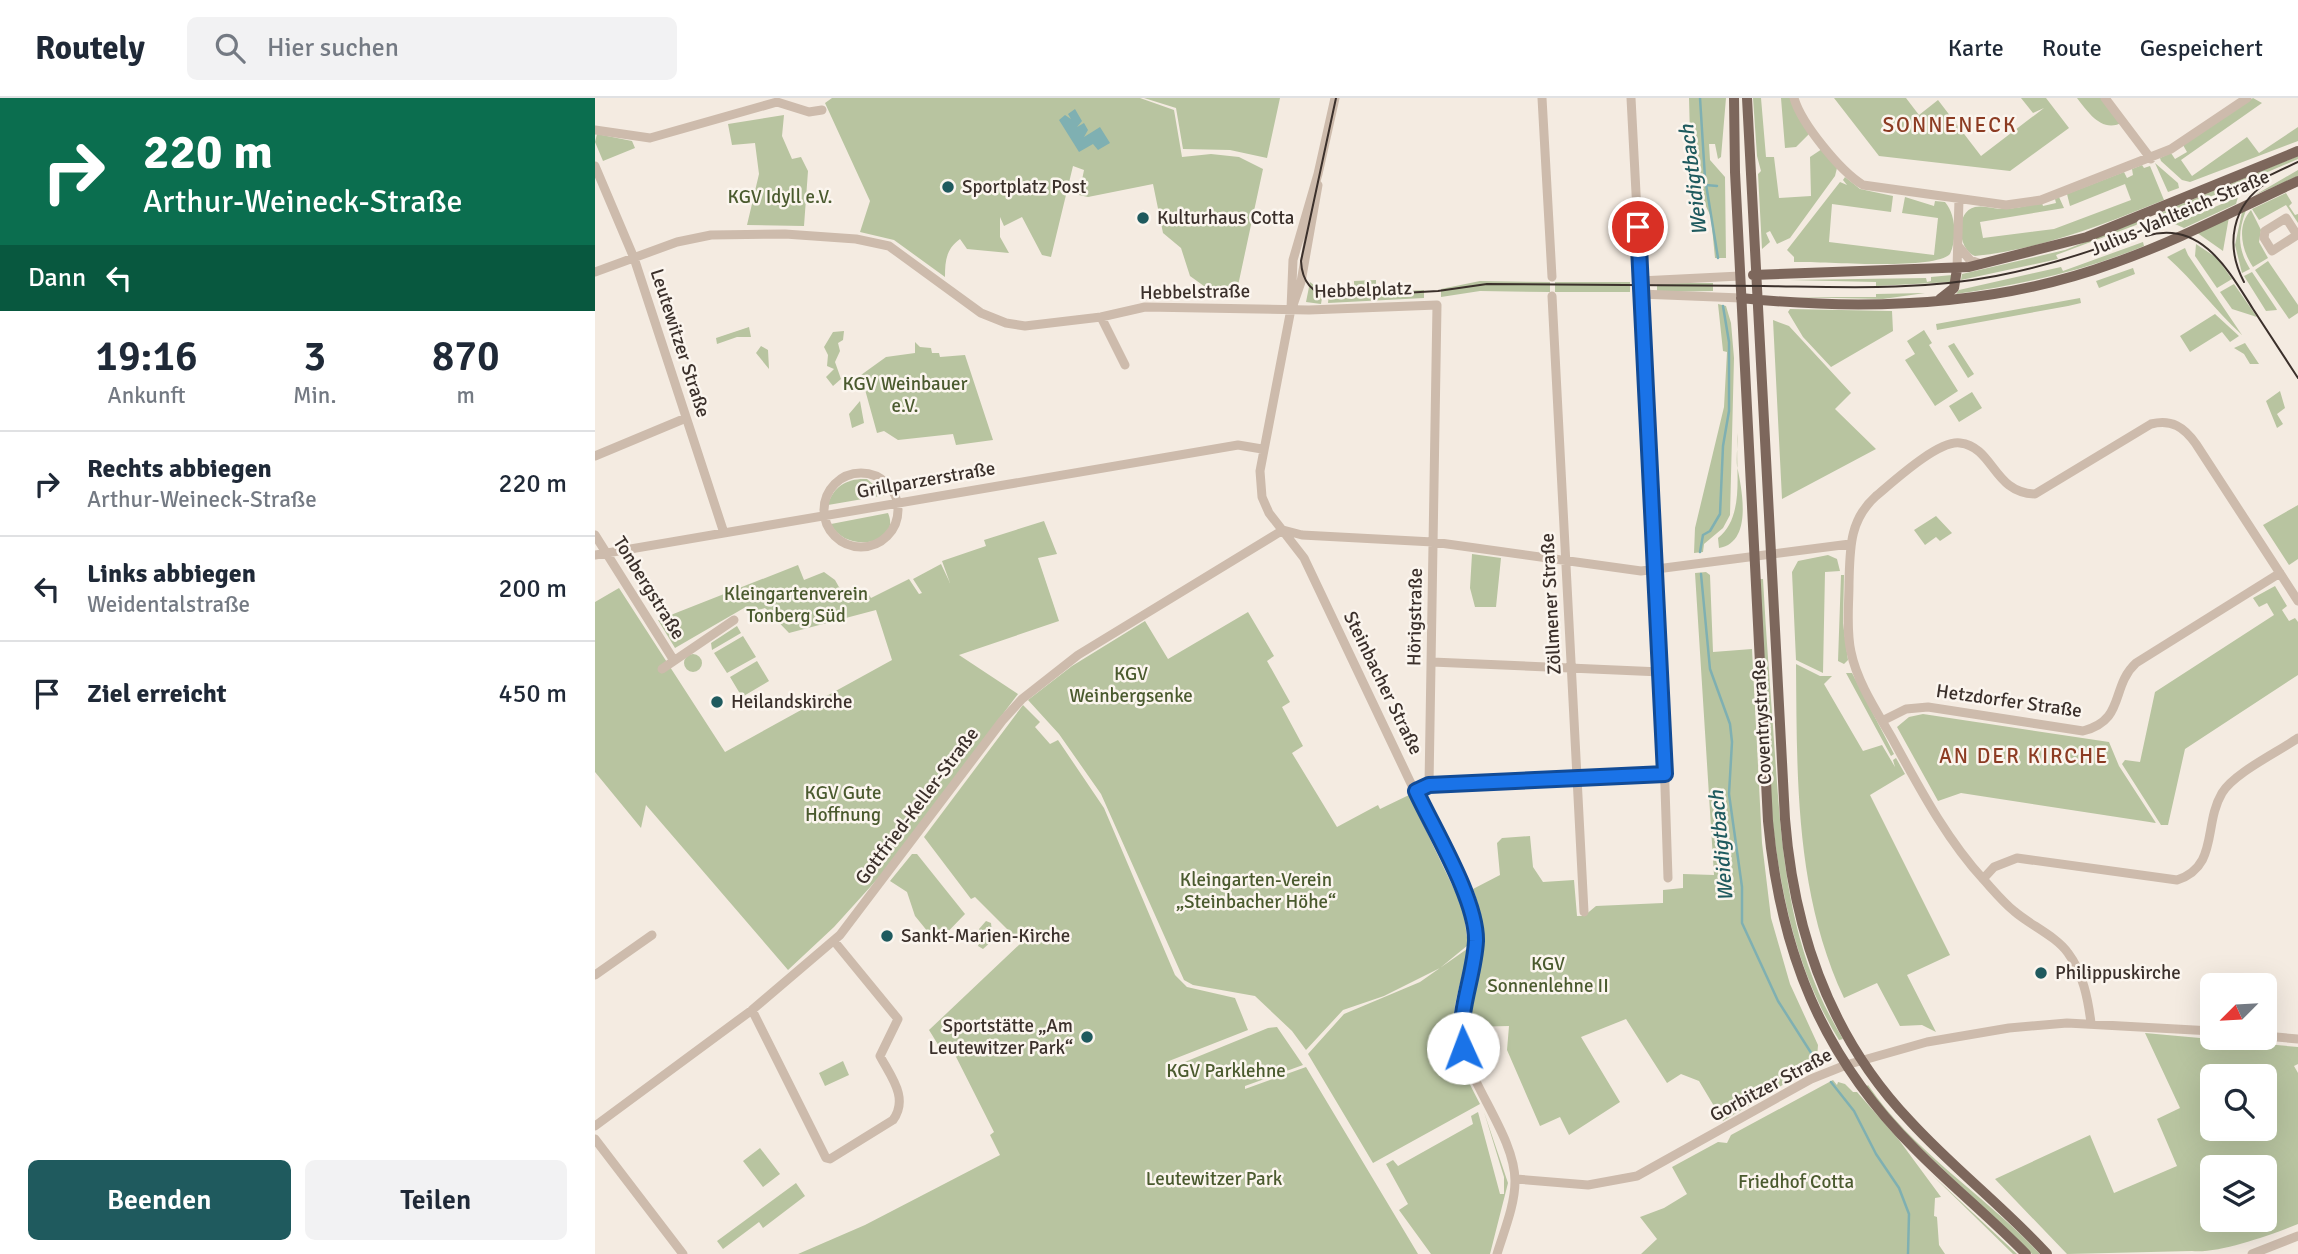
<!DOCTYPE html>
<html lang="de">
<meta charset="utf-8">
<style>
body{margin:0;font-family:Signika,sans-serif;background:#f2f2f3;color:#1f2937;height:100vh;display:flex;flex-direction:column;font-size:26px;white-space:nowrap}
*{box-sizing:border-box;margin:0}
p{font-size:23px;color:#747a83}
.icon{flex:none;width:38px;height:38px;fill:none;stroke:currentColor;stroke-width:2;stroke-linecap:round;stroke-linejoin:round}
.map{position:relative;flex:1;overflow:hidden}
.side{display:flex;flex-direction:column;background:#fff;width:595px}
.side>*{flex:none}
.guide{background:#0b6e4f;color:#fff;overflow:hidden}
.needle{width:46px;rotate:246deg}
.tools{position:absolute;left:1605px;top:875px;display:grid;gap:14px}
.tools a{display:grid;place-items:center;width:77px;height:77px;border-radius:10px;background:#fff;box-shadow:0 7px 28px #0002;font-size:35px}
.pin{position:absolute;display:grid;place-items:center;width:60px;height:60px;color:#fff;margin:-30px;border:4px solid #fff;border-radius:50%;box-shadow:0 2px 7px #0007}
.me{position:absolute;width:77px;margin:-38px;rotate:358deg;stroke-linejoin:round;filter:drop-shadow(0 0 5px #0008)}
.turn{display:flex;align-items:center;gap:24px;height:147px;padding:0 28px;font-size:32px}
.turn .icon{width:91px;height:91px;stroke-width:2.5}
.turn b{display:block;font-size:49px;line-height:60px}
.then{display:flex;align-items:center;height:66px;padding:0 28px;background:#0003;gap:14px;font-size:26px}
.eta{display:flex;justify-content:space-evenly;align-items:center;height:119px;text-align:center}
.eta b{font-size:42px;font-weight:600;line-height:49px}
.button{display:flex;gap:14px;margin-top:auto;padding:14px 28px}
.button a{flex:1;height:80px;border-radius:10px;background:#1f5a5e;color:#fff;font-size:28px;font-weight:600;line-height:80px;text-align:center}
.button a+a{background:#f2f2f3;color:#1f2937}
ul{padding:0;list-style:none}
li{display:flex;align-items:center;gap:21px;height:105px;padding:0 28px;border-top:2px solid #e0e1e3}
li div{flex:1}
li b{display:block;font-size:26px}
li em{font-style:normal}
header{display:flex;align-items:center;gap:42px;box-sizing:border-box;height:98px;padding:0 35px;background:#fff;border-bottom:2px solid #e0e1e3}
header strong{font-size:33px}
nav{display:flex;gap:38px;margin-inline-start:auto;font-size:24px}
.search{width:490px;height:63px;background:#f2f2f3;display:flex;align-items:center;gap:18px;box-sizing:border-box;padding:0 24px;border-radius:10px;color:#747a83;font-size:26px}
main{display:flex;flex:1;min-height:0}
.map>svg:first-child{display:block}
</style>
<header>
<strong>Routely</strong>
<div class="search"><svg class="icon" aria-label="search" viewBox="0 0 24 24"><circle cx="10" cy="10" r="6"/><path d="M15 15l6 6"/></svg>Hier suchen</div>
<nav><a>Karte</a><a>Route</a><a>Gespeichert</a></nav>
</header>
<main>
<section class="side">
<div class="guide">
<div class="turn"><svg class="icon" aria-label="right" viewBox="0 0 24 24"><path d="M7 20v-9h11M14 6l5 5-5 5"/></svg><div><b>220 m</b>Arthur-Weineck-Straße</div></div>
<div class="then">Dann<svg class="icon" aria-label="left" viewBox="0 0 24 24"><path d="M17 20v-9H6M10 6l-5 5 5 5"/></svg></div>
</div>
<div class="eta">
<div><b>19:16</b><p>Ankunft</p></div>
<div><b>3</b><p>Min.</p></div>
<div><b>870</b><p>m</p></div>
</div>
<ul>
<li><svg class="icon" aria-label="right" viewBox="0 0 24 24"><path d="M7 20v-9h11M14 6l5 5-5 5"/></svg><div><b>Rechts abbiegen</b><p>Arthur-Weineck-Straße</p></div><em>220 m</em></li>
<li><svg class="icon" aria-label="left" viewBox="0 0 24 24"><path d="M17 20v-9H6M10 6l-5 5 5 5"/></svg><div><b>Links abbiegen</b><p>Weidentalstraße</p></div><em>200 m</em></li>
<li><svg class="icon" aria-label="arrive" viewBox="0 0 24 24"><path d="M6 21V4h12l-3 4 3 4H6"/></svg><div><b>Ziel erreicht</b></div><em>450 m</em></li>
</ul>
<div class="button"><a>Beenden</a><a>Teilen</a></div>
</section>
<div class="map">
<svg width="1703" height="1156" viewBox="0 0 1703 1156">
<rect width="100%" height="100%" fill="#f4ebe1"/>
<path fill="#b8c4a0" fill-rule="evenodd" d="M237,0h308l34,12 8,47 29,-3 28,3 24,12 -27,126 -21,-1 -25,-18 -9,-28 -18,-15 -10,-49 -65,13 -9,-2 5,-25 -11,-4 -22,91 -9,-2 -20,-38 -18,9 -4,-9v20l9,16 -42,-4 -7,-10c-14,10 -15,22 -15,38l-51,-37 -34,-8 10,-31 -45,-98z
M549,0h136l-13,60 -37,-8 -47,-1 -7,-41z
M1094,0h37l-5,59 -3,2 -3,-15h-6l1,16 15,17 1,81h-11l-4,-41 -20,-43z
M1158,0h8l5,59h8l5,41 32,-2 -1,-39 12,-8 15,19 -2,8 -45,62 -13,6 -7,-13 -4,2 4,9 -8,7 -4,-75 3,-3 -4,-15z
M1186,0h9l8,19 12,16 -14,14 -11,1z
M1239,0h72l13,17 19,-15 43,56 63,-48 -11,5 -12,-15h25l23,30 -59,43 -131,-15z
M1482,0h28l18,24c-21,12 -35,-10 -46,-24z
M1658,0l9,5 -81,57 11,16 55,-39 12,16 39,-26v14l-108,41 -8,-2 -21,-19 -1,-3 11,-5 4,6 12,-7 -4,-7z
M189,17l-2,21 10,23 9,-2 7,14 -4,55 -57,-1 12,-51 -4,-31 -23,2 -4,-21z
M2,36l35,7 3,7 -32,13 -8,-19z
M1703,58v3l-151,65 17,-7 -2,-5z
M1560,65l23,20 1,5 -11,4z
M1547,67l2,3 6,-2 14,34c-62,25 -122,49 -189,56 -17,-6 -21,-44 0,-49 9,-2 19,2 28,2 13,0 27,-4 39,-6l1,3 13,-3 -1,-4 4,-2 5,11 -84,14 3,16 71,-9 77,-29 -6,-16 -55,22 -3,-12 57,-22 3,6 6,-3 -1,-6z
M1703,72v6l-43,19z
M1250,79l15,12 33,7 -2,16 -59,-8 -3,38 105,13 4,-37 -36,-5 3,-16 29,9 1,-5 10,1c11,13 12,36 5,52 -17,17 -126,7 -156,8v-5l-7,-7 53,-68 7,3 -4,-5z
M1691,95l6,10 -3,3 6,9 3,-1v9l-12,-18 -27,15 -7,-11z
M1643,99l-2,7 -52,24 -9,-4z
M1651,112c-8,22 -9,38 4,59l-8,4 -7,-28 7,-33z
M1656,112l10,20 -2,12 9,16 -15,9c-11,-16 -17,-41 -2,-57z
M1634,119l-6,34 -27,-19z
M1551,120l-10,7 -80,30 2,4 -97,21 1,-6 103,-24z
M1548,144l1,4c-61,25 -123,39 -188,48l3,-4 102,-23 2,4z
M1601,146l21,14 15,21 -15,9 -22,-32z
M1590,150l3,7 54,80c-27,-25 -48,-54 -75,-78z
M1673,163l30,44v8l-9,6 -34,-49z
M1538,170l2,6 -36,14 -3,-7z
M1657,174l24,36 1,2 -11,1 -22,-35z
M1357,177v7l-76,4v-4l-86,-2 136,-2 1,4 4,-1v-4z
M781,182v9l-22,1v-9z
M885,183l70,1v10l-70,-1 -39,6v-8z
M715,184l13,10 -2,12 -15,-2z
M960,184h75v10h-75z
M1062,185h56v8l-56,1z
M1639,186l23,33 -25,-8 -12,-17z
M829,192v8l-96,5 1,-9z
M1330,195l-42,6 -93,-2h86v-3z
M1485,200l1,5 -13,3 -131,24 -1,-6z
M1123,206l8,2 5,17 3,35 -4,157 -7,13 -19,16 -1,8 -9,1 1,-25 29,-121 3,-55 -4,-1z
M1195,211l102,2 1,20 -62,36 -28,-30 -15,-25z
M1620,216l24,22 -9,6 -8,-10 -32,20 -10,-16z
M1178,222l16,6 62,67 -16,16 41,40 -94,50z
M154,229l2,10h-14l-20,7 -1,-6z
M1329,232l8,13 -3,2 29,46 -23,15 -30,-46 10,-6 -8,-13z
M249,233l-1,9 -5,3 2,8 -5,11 6,17 -8,7 -7,-9 8,-8 -7,-3 1,-11 -4,-8 9,-15z
M320,244l5,5 11,1 1,5h7l1,4 25,-2 28,85 -37,5 -3,-11 -55,6 -14,-9 -7,2 -16,-58 25,-18 29,-4z
M1359,245l20,31 -6,4 -20,-32z
M1650,245l14,21h-9l-6,-10 -10,-6z
M166,248l7,4 1,19 -13,-16z
M1685,293l5,17 -8,6 6,10 -6,4 -11,-27z
M1377,294l10,16 -23,14 -10,-16z
M265,303l4,22 -12,5 -3,-14z
M1143,335c0,10 -2,23 -1,33 5,24 16,76 -18,82l-1,-10c29,-23 16,-72 20,-105z
M272,381l19,16 -58,10c5,-19 20,-27 39,-26z
M1703,407v54l-9,6 -26,-40z
M293,415c14,32 -43,41 -57,11z
M1341,418l16,17 -12,8 -4,-4 -11,8 -11,-15z
M449,423l13,33 -19,4 21,63 -100,34 59,39 -137,181 -47,52 -46,43 -142,-165 -5,23 -46,-56v-170l24,-14 106,164 167,-92 -16,-50 -87,23 -24,-25 -17,6 -4,-6 -69,40 -17,-28 140,-55 6,15 20,-8 11,8 13,23 21,-8 2,3 38,-19 10,15 3,-1 -9,-14 28,-15 9,19 -8,-22 44,-15 -2,-6z
M877,456l29,4 -5,49h-21l-5,-19z
M1233,457l9,4 3,12 -15,1 -2,101 -27,-13 -4,-88 6,-11z
M1111,474l4,3 3,77 39,-3 10,194 9,75 19,66 28,61 -1,13 -17,13 1,3 -78,47 -24,-40 -18,-7 -14,9 -41,-64 -45,18 39,65 -51,33 -9,-18 -20,9 -33,-76 2,-24 -41,1c5,-49 24,-91 5,-138l27,-14 -3,-32 5,-5 28,-2 3,31 10,15 31,-2 3,36h7l12,-10 67,-3v-13l20,-2v-14l31,1 -19,-302z
M1246,477h3l-1,48 5,37 -4,4 -6,-3z
M1165,481h3c3,59 8,117 12,176 7,101 14,196 68,284l-4,1c-81,-130 -71,-312 -79,-461z
M1680,488l12,20 -5,4 7,11 6,-3 3,4v53l-113,74 -17,76h-7l-39,-61 3,-4 15,2 15,-70 119,-77 -7,-12 -8,4 -6,-9z
M653,514l26,44 -7,5 23,41 -8,5 21,39 -11,7 45,74 41,-22 2,4 29,-14 54,113 5,37 -28,23 -56,28 -41,14 -37,40 -14,-19 -37,-35 -62,-11 -9,-5 -83,-186 -42,-60 -31,-34 44,-34 73,-45 23,38z
M142,528l4,7 -29,17 -1,-7z
M148,538l13,21 -29,16 -13,-20z
M89 565a9 9 0 1 1 18 0a9 9 0 1 1-18 0Z
M162,563l12,20 -27,16 -12,-20z
M1201,566l24,12h12l-8,8 39,67 19,-6 13,22 -2,-7 3,-2 9,16 -35,21 80,160 -43,20 29,57 -14,-7 -22,1 -23,-43 -33,15c-49,-105 -47,-220 -48,-334z
M1251,575h6l42,81 -3,2z
M428,607l17,17 -5,5 15,17 8,-4 46,68 71,167 12,12 48,11 13,32 -79,31 1,7 98,-40 9,-1 26,38 -58,21v3l61,-22 112,187h-620l67,-29 135,-70 -10,-20 4,-3 -46,-91 -6,10 -13,-21 92,-87 -46,-46 -4,2 -47,-62z
M1328,616l186,28 10,24 37,57 -195,-30 -23,8 -41,-74 12,-10z
M317,756h5l48,60 -28,29 -22,-27 -8,-24 -17,-11z
M391,823l5,2 2,17 -10,9 -5,-3 4,-11 -3,-6z
M872,851c-2,22 -11,43 -13,65 -4,34 11,61 26,90l-107,59 -65,-109 36,-40 76,-32z
M1550,935l153,14v17l-4,2 4,7v151c-27,11 -81,30 -106,27l-125,3 -72,-75 95,-44 24,58 63,-27 -20,-47 23,-11zM1617,978h53v53h-53zM1617,1069h53v53h-53z
M248,963l6,14 -24,11 -6,-13z
M1238,982l4,5 1,-3 7,2 8,8h4l42,48 42,57 -6,1 -1,18 3,1 2,28 6,9h-304l16,-15 -17,-22 24,-9 23,-14 -15,-27 46,-25 9,1 4,-8z
M1273,987c45,67 118,111 172,169h-8l-124,-118 -42,-49z
M883,1014l22,82h4v-17l-20,-65 24,71 -18,71h-59l-32,-44 9,-6 -22,-40 7,-4 5,6 75,-42 -2,-8z
M165,1050l20,26 -17,13 -20,-26z
M1335,1075l87,81h-4z
M201,1085l9,13 -42,32 -4,-6 -36,27 -6,-8z"/>
<path fill="#7fb0b2" d="M480,11l7,12 -5,6 7,-4 4,7 -4,7 16,-10 10,16 -12,7 -5,-6 -14,8 -20,-32 6,-5 6,4 -3,-5z"/>
<g fill="none" stroke-linecap="round" stroke-linejoin="round">
<path stroke="#7fb0b2" stroke-width="2.5" d="M1105,0l5,80 13,80
M1111,87l11,1
M1105,454l3,-17 7,-4 10,-17 3,-68 6,-35v-69l-6,-36
M1106,476l9,95 20,55 2,18 -3,52 13,93v36l36,78 37,58
M1236,984l23,29 22,43 23,34 10,26 -1,40"/>
<path stroke="#cdbbac" stroke-width="9" d="M740,0l-17,76 -25,86 -2,49 -31,162 2,26 7,16 35,45 167,352c11,43 -13,79 -11,122 3,46 55,102 55,149 0,24 -11,50 -18,73
M947,0l10,179
M1036,0l30,569 7,211
M1199,0c7,25 46,73 69,87l143,20 35,-5 130,-51 76,-51
M1510,0l46,61
M0,32l55,8 127,-36 32,10 13,-2
M0,68l39,92 90,275
M1702,137l-11,-17 -21,13 -1,7 8,13 25,-16 1,-1
M1364,149l11,13 11,4
M1362,171l2,-70
M0,174l82,-30 34,-7 74,-1 71,5 33,7 92,67 25,10 19,3 76,-9 44,-10 164,3 128,-5 -8,480 -13,6
M1045,183l100,-5
M1045,196l101,4
M957,198l32,616
M697,210l9,-26 17,-97
M506,219l24,48
M0,358l91,-38
M229 412a37 37 0 1 1 74 0a37 37 0 1 1-74 0Z
M688,432l19,5 131,7 208,29 209,-27
M0,437l78,124
M0,457l643,-110 24,4
M837,564l229,10
M67,571l72,-49
M1287,623l24,-12 22,-2 155,24c43,-11 27,-44 53,-68l144,-90
M834,687l236,-11
M1388,781l11,-12 23,-9 160,22c42,-14 26,-55 45,-87 12,-20 56,-41 76,-55
M0,877l57,-40
M157,912l74,148 4,1 63,-39c16,-22 -2,-43 -13,-64l18,-37 -64,-78
M1496,925c-3,-24 -8,-50 -23,-70 -12,-17 -38,-28 -54,-42 -11,-9 -20,-20 -30,-31 -38,-41 -65,-93 -92,-142 -15,-26 -35,-56 -41,-86 -5,-22 -2,-46 -2,-69 1,-34 0,-63 27,-87 17,-14 62,-56 84,-53 34,4 33,50 75,51l116,-70c21,-5 33,3 45,20l102,157
M1670,938l33,3
M0,1028l157,-116 88,-75 162,-214 20,-22 56,-44 205,-125
M0,1041l88,115
M921,1081l72,6 49,-9 174,-97 35,-14 81,-23 82,-14 58,-5 145,8
M1657,1156l46,-18"/>
<path stroke="#7d675c" stroke-width="10" d="M1139,0l1,74 33,649c12,130 53,234 146,327 36,37 76,69 112,106
M1152,0l38,721c9,114 45,218 125,302 43,47 94,86 137,133
M1158,177l216,-8 118,-30 211,-86
M1146,200c123,13 256,8 373,-35 63,-22 123,-54 184,-82
M1345,201l14,-11 3,-19"/>
<path stroke="#3b302b" stroke-width="2" d="M741,0l-35,163c1,21 11,33 31,36l106,-6 49,-7c92,1 184,1 276,2 78,1 156,5 233,-10 106,-20 205,-69 302,-114
M1551,138c55,-17 83,35 107,73 15,23 30,46 45,69
M1649,184c-19,-36 -13,-77 24,-100"/>
</g>
<g fill="none" stroke-linecap="round" stroke-linejoin="round">
<g stroke="#114b97" stroke-width="18">
<path id="route" d="M868,950c-6,-37 11,-70 13,-107 1,-41 -42,-111 -60,-150l13,-6 236,-11 -27,-547"/>
</g>
<use href="#route" stroke="#1a73e8" stroke-width="12"/>
</g>
<g fill="#1f5a5e" stroke="#fbf5ee" stroke-width="2.5">
<circle cx="353" cy="89" r="7"/>
<circle cx="548" cy="120" r="7"/>
<circle cx="122" cy="604" r="7"/>
<circle cx="292" cy="838" r="7"/>
<circle cx="1446" cy="875" r="7"/>
<circle cx="492" cy="939" r="7"/>
</g>
<g text-anchor="middle" dominant-baseline="central" stroke-width="5" stroke-linejoin="round" paint-order="stroke">
<g font-size="19" fill="#3b302b" stroke="#fbf5ee" text-anchor="start">
<text x="367" y="89">Sportplatz Post</text>
<text x="562" y="120">Kulturhaus Cotta</text>
<text x="136" y="604">Heilandskirche</text>
<text x="306" y="838">Sankt-Marien-Kirche</text>
<text x="1460" y="875">Philippuskirche</text>
<text x="478" y="928" text-anchor="end">Sportstätte „Am<tspan x="478" dy="22">Leutewitzer Park“</tspan></text>
</g>
<g font-size="19" fill="#4a5a2e" stroke="#fbf5ee">
<text x="185" y="99">KGV Idyll e.V.</text>
<text x="310" y="286">KGV Weinbauer<tspan x="310" dy="22">e.V.</tspan></text>
<text x="201" y="496">Kleingartenverein<tspan x="201" dy="22">Tonberg Süd</tspan></text>
<text x="536" y="576">KGV<tspan x="536" dy="22">Weinbergsenke</tspan></text>
<text x="248" y="695">KGV Gute<tspan x="248" dy="22">Hoffnung</tspan></text>
<text x="661" y="782">Kleingarten-Verein<tspan x="661" dy="22">„Steinbacher Höhe“</tspan></text>
<text x="953" y="866">KGV<tspan x="953" dy="22">Sonnenlehne II</tspan></text>
<text x="631" y="973">KGV Parklehne</text>
<text x="619" y="1081">Leutewitzer Park</text>
<text x="1201" y="1084">Friedhof Cotta</text>
</g>
<g font-size="19" fill="#3b302b" stroke="#fbf5ee">
<text transform="translate(1585 115) rotate(-23)">Julius-Vahlteich-Straße</text>
<text transform="translate(768 192) rotate(-2)">Hebbelplatz</text>
<text transform="translate(600 194) rotate(-1)">Hebbelstraße</text>
<text transform="translate(85 245) rotate(72)">Leutewitzer Straße</text>
<text transform="translate(331 382) rotate(-10)">Grillparzerstraße</text>
<text transform="translate(54 490) rotate(58)">Tonbergstraße</text>
<text transform="translate(956 506) rotate(-93)">Zöllmener Straße</text>
<text transform="translate(820 519) rotate(-89)">Hörigstraße</text>
<text transform="translate(788 585) rotate(64)">Steinbacher Straße</text>
<text transform="translate(1414 603) rotate(8)">Hetzdorfer Straße</text>
<text transform="translate(1167 624) rotate(-93)">Coventrystraße</text>
<text transform="translate(322 708) rotate(-53)">Gottfried-Keller-Straße</text>
<text transform="translate(1176 987) rotate(-28)">Gorbitzer Straße</text>
</g>
<g font-size="21" letter-spacing="2" fill="#8c3b22" stroke="#fbf5ee">
<text x="1355" y="27">SONNENECK</text>
<text x="1429" y="658">AN DER KIRCHE</text>
</g>
<g font-size="21" font-style="italic" fill="#1f5a5e" stroke="#fbf5ee">
<text transform="translate(1098 82) rotate(-97)">Weidigtbach</text>
<text transform="translate(1126 748) rotate(-95)">Weidigtbach</text>
</g>
</g>
</svg>
<div class="tools">
<a><svg class="needle" viewBox="-14 -14 28 28"><path d="M0-13l5 13h-10z" fill="#e53935"/><path d="M0 13l5-13h-10z" fill="#747a83"/></svg></a>
<a><svg class="icon" aria-label="search" viewBox="0 0 24 24"><circle cx="10" cy="10" r="6"/><path d="M15 15l6 6"/></svg></a>
<a><svg class="icon" aria-label="layers" viewBox="0 0 24 24"><path d="M12 4l9 5-9 5-9-5zM3 14l9 5 9-5"/></svg></a>
</div>
<div class="pin" style="left:1043px;top:129px;background:#d93025"><svg class="icon" aria-label="arrive" viewBox="0 0 24 24"><path d="M6 21V4h12l-3 4 3 4H6"/></svg></div>
<svg class="me" style="left:868px;top:950px" viewBox="-20 -20 40 40"><circle r="19" fill="#fff"/><path d="M0-13L10 11 0 6-10 11z" fill="#1a73e8"/></svg>
</div>
</main>
